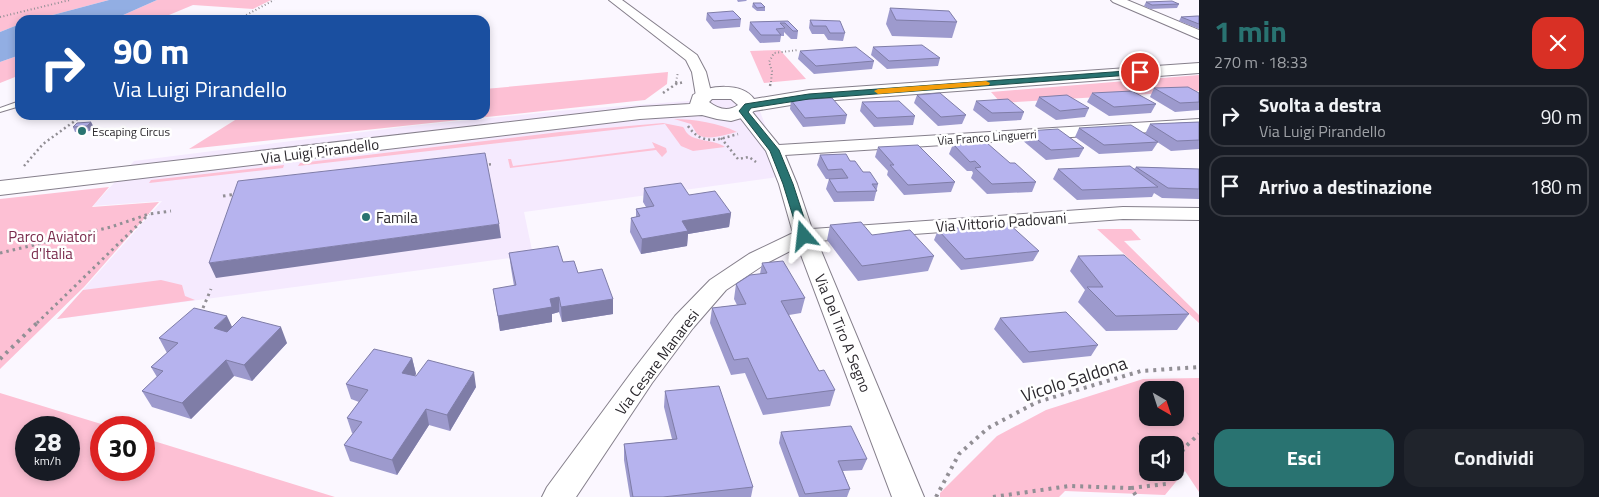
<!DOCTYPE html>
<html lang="it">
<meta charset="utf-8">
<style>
body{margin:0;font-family:"Titillium Web",sans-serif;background:#20242c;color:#f1f3f6;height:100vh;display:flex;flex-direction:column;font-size:19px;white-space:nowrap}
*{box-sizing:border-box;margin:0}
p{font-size:16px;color:#9ea1a6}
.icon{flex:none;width:28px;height:28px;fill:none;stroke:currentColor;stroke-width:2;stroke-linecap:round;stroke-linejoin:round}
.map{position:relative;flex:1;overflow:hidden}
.panel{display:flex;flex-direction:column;background:#171b24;width:400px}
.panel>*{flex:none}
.banner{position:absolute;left:15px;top:15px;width:475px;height:105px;border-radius:15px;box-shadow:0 2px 8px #0003;background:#1a4fa0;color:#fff;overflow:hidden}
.needle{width:32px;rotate:141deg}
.buttons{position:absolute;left:1139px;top:381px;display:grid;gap:10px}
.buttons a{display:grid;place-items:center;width:45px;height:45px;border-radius:10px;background:#171b24;box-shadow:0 2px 8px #0003;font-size:25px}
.speed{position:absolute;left:15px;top:416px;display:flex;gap:10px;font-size:25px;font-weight:700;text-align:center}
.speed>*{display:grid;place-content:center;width:65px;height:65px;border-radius:50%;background:#171b24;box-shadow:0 2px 8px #0003;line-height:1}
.speed small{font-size:12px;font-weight:400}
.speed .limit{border:8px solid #d22;background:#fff;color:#111}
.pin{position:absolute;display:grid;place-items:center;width:42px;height:42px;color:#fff;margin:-21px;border:2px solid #fff;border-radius:50%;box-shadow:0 1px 5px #0007}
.me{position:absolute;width:55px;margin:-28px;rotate:343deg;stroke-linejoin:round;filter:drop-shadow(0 0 4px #0008)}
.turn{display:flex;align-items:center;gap:18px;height:105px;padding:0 15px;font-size:22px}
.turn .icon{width:65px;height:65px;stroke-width:2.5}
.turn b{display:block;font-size:35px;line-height:42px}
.round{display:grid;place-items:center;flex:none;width:52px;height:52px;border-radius:15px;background:#20242c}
.summary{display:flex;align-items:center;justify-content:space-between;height:85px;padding:0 15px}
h1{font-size:30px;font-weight:700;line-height:38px;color:#297371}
.button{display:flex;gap:10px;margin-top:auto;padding:10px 15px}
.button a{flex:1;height:58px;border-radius:15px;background:#297371;color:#fff;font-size:20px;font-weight:700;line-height:58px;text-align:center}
.button a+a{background:#20242c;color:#f1f3f6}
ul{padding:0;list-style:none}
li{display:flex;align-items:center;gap:15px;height:62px;margin:0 10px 8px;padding:0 5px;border:2px solid #363941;border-radius:15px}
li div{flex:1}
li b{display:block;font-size:19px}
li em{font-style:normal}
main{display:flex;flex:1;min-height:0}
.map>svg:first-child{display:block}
</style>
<main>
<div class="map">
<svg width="1199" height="497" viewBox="0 0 1199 497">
<rect width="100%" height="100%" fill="#fbf7ff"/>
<path fill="#f5eafe" d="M754,96l31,80 -261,36 9,43 -476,64 105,-118 -69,5 41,-45 277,-35 158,-16z"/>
<path fill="#fdc0d4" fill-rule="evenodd" d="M0,0h109l-75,20h-14v4l-20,8z
M157,0h114l-18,9 -60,-4 -36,15h-45z
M780,50l26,29 -42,4 -14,-32z
M20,55v20l-20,8v-21z
M668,72l-1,12 -22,16 -456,49 54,-34h242v-26z
M1199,75v16l-198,12 -10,-11z
M674,119c20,0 45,4 63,13 -10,2 -30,10 -40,2 -2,-3 -4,-7 -6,-10z
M663,123l20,4c2,2 2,4 4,6 7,9 27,6 38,14l-32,4 -12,-5 -16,-22 -367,42 2,-3 260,-31z
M652,142l14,6 1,4 -5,5 -6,-7 -146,18 -2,-9h3l2,7 142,-18z
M284,165l-1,3 -134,15 2,-3z
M109,187l-17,20 67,-5 -75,85 -84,82v-170z
M1097,229h34l10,11 -17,1 75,74v8z
M161,280l21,5 3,11 10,4 -138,19 26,-29z
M1199,378v114l-14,-21 -20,24 -100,-4 -6,6h-119v-4l57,-57 49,-26 97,-31zM1148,390h27v28h-27zM1148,445h27v27h-27z
M0,393l111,34 -10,1v42h43v-32l191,59h-335zM26,428h43v42h-43z"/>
<path fill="#92aee3" d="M109,0h48l-45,20h-78z
M20,24v31l-20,7v-30z"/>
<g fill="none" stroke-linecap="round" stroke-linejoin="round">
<g stroke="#857f8b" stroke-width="2">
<path id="service" d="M17,102h3v4l-20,6v-4z"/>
</g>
<g stroke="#857f8b" stroke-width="2">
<path id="minor" d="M609,0h13l75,55 9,17 6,24 -3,3h-10l-3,-3 -4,-24 -6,-12z
M1111,0h16l72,30v9l-86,-37z
M743,106l6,2 30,37 420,-26v10l-414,26 12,29 15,45 311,-22 76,1v12l-76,-1 -306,22 107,256h-32l-94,-250 -33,17 -39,26 -33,38 -41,55 -76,114h-34l5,-10 87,-118 41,-53 35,-36 39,-26 44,-21 -14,-49 -13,-33 -31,-40 2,-3z"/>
</g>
<g stroke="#857f8b" stroke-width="2">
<path id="tertiary" d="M1199,63v10l-390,29 -55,9 -9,6 -14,4 -14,-2 -15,-4 -62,4 -640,76v-14l640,-74 50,-3 3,-9c16,-10 49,-13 61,4l55,-9zM712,99h19l7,6c-10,7 -20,4 -29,-3z"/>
</g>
<path stroke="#928f95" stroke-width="2" stroke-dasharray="1 2.5" stroke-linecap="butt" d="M0,17l70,-17
M237,20l37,-20
M676,82l2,-10
M771,82l1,-11 -3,-9 5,-9 24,-3"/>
<path stroke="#928f95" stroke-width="2.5" stroke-dasharray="2 3" stroke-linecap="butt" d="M676,84l1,-3
M770,86l1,-5
M663,93l13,-9 8,-2
M688,126c14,20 29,14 50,8
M721,138l17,21 11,-2 7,5
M484,165l9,-1
M24,166l19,-22 40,-29"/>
<path stroke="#928f95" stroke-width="3" stroke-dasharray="2.5 4" stroke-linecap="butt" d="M223,196l14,-2
M0,253l111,-26 38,-13 22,-3
M203,308l8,-19
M37,323l112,-109"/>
<path stroke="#928f95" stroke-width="4" stroke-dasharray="3 5" stroke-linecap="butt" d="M0,359l38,-37
M1175,466l9,-18 15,-14
M1131,488l35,-4 6,-12
M936,497l23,-43 29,-26 49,-26 104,-31 58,-4
M993,497l76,-11 62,2 6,9"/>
<use href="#service" fill="#fff" fill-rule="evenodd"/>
<use href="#minor" fill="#fff" fill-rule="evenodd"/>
<use href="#tertiary" fill="#fff" fill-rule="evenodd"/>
</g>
<path fill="#9d9acd" d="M737,0h10l-1,1 -8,1z
M1146,2l33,2 -2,4 -27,1 -6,-3z
M753,3l12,4v4h-8l-5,-4z
M890,8l67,14 -5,16 -60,-2 -6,-12z
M707,13l34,6 -1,8 -27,2 -7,-9z
M1199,16v13l-20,-8 2,-4z
M810,20l35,13 -2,8 -15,-1 -4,-6h-12l-3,-6z
M788,21l10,10 -1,8h-6l-7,-7v4h-3l-1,6 -20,1 -11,-13 1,-8z
M873,47l67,11 -2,8 -51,3 -16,-14z
M800,51l74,10 -2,8 -58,5 -16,-15z
M1154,88l45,5v17l-24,2 -25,-15z
M1092,93l64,11 -5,9 -42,3 -22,-14z
M917,95l49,20 -4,9 -24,2 -24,-23z
M1039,97l50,11 -4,9 -29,3 -21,-14z
M791,100l56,15 -2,9 -42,3 -13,-18z
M976,101l48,11 -3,8 -33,2 -15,-12z
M862,102l53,14 -2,9 -39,2 -14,-16z
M91,122l2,4 -3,5 -15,1 -2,-5z
M1199,122v27l-28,2 -26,-17 5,-10z
M1079,128l79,14 -6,9 -53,3 -24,-17z
M1026,131l58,17 -5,9 -33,3 -24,-20z
M953,144l57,19 26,19 -4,10 -45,2 -16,-16 2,-5 -1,-2h-5l-18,-17z
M878,147l77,35 -4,10 -47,3 -17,-20 1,-4 -13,-14z
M820,155l30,6 28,23 -4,17 -40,1 -8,-13 3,-10h-3l-9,-14z
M1136,167l63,2v30l-37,-1 -8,-5 -2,4 -75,3 -24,-21 5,-10h76z
M644,188l45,7 42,18 -2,14 -41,7 -1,12 -46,8 -11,-22 1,-14 5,-1v-8l10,-2 -3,-5z
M830,225l42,10 62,21 -6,15 -70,10 -31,-41z
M938,230l101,21 -6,10 -72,9 -27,-30z
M509,253l54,9 50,37v15l-51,8 -3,-10 -7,2v8l-52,9 -7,-42 21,-3 -3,-18z
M1078,256l111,58 -12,16 -71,1 -28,-29 7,-12 -15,-19z
M762,263l43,35 -4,15 -12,2 30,56 16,19 -5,16 -67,9 -18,-42 -14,2 -21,-52 2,-15 25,-3 -3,-6 2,-15 24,-10z
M1000,318l98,27 -7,11 -68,7 -29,-34z
M232,327l55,16 -35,38 -18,-5 -43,43 -39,-12 -10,-16 15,-14 -6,-10 16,-14 -8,-15z
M412,358l4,16 -2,2 62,11 -26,44 -21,-6 -32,50 -47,-14 -6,-16 9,-12h-1l-5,-15 12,-16 -8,-3 -5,-15z
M665,391l88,96 -2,10h-121l-6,-37v-16l48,-5 -8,-32z
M781,432l86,27 -5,11 -19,1 7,18 -3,8h-48l-20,-54z"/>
<path fill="#7f7da7" d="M91,122l2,4 -3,5 -3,-5z
M731,213l-2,14 -41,7 -1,12 -46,8 1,-15 40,-18z
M499,224l2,14 -285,40 -7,-15z
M559,297v15l-7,2v8l-52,9 -2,-15 52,-17z
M613,299v15l-51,8 -1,-15z
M227,316l7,15 -12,13 -8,-16z
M281,327l6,16 -35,38 -8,-16z
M412,358l4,16 -10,14 -4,-15z
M226,360l8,16 -43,43 -9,-16z
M474,372l2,15 -26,44 -3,-16z
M426,409l3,16 -32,50 -5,-15z"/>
<path fill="#b6b3ee" stroke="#7f7da7" d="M1172,1l7,3 -27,1 -6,-3z
M753,3h8l4,4 -8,1z
M890,8l59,3 8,11 -61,-2z
M733,11l8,8 -27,2 -7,-8z
M1197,16h2v8l-18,-7z
M810,20l30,1 5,12h-15l-4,-7h-13z
M788,21l10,10h-5l-8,-8h-5l5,5 -9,1 5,6h-20l-11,-13z
M922,45l18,13 -51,3 -16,-14z
M856,47l18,14 -58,5 -16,-15z
M1188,87l11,6v9l-19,1 -26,-15z
M1132,91l24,13 -42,3 -22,-14z
M940,93l26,22 -25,2 -24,-22z
M1067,95l22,13 -29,3 -21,-14z
M832,98l15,17 -42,3 -14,-18z
M1008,99l16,13 -32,1 -16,-12z
M899,101l16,15 -38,2 -15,-16z
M91,122l-4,4 -14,1 4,-4z
M1199,122v18l-22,1 -27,-17z
M1131,125l27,17 -54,3 -25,-17z
M1058,129l26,19 -33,2 -25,-19z
M987,143l23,20h5l21,19 -44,2 -17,-16 6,-1 -6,-6 -5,1 -17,-18z
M918,145l37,37 -47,3 -18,-20h4l-16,-18z
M485,153l14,71 -290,39 29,-82z
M846,154l4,7h5l8,11h7l8,12h-6l5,7 -40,1 -8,-13 19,-1 -6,-9 -14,1 -8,-15z
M1130,166l28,21 -76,3 -24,-21z
M1136,167l63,2v20l-31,-1z
M681,183l8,12 26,-4 16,22 -49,8 6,10 -46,8 -11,-21 9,-2 -4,-7 18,-3 -10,-18z
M861,222l11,13 38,-5 24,26 -72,10 -32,-41z
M1008,223l31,28 -74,8 -27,-29z
M558,246l5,16 11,-1 4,12 24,-4 11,30 -52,8 -2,-10 -9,2 2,8 -54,9 -5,-27 23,-4 -7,-32z
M1124,255l65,59 -73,2 -29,-29h16l-25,-31z
M783,261l22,37 -24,3 38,70 5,-1 11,20 -68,9 -19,-41 -14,2 -22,-52 34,-4 -10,-20 14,-9 17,-2 -5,-10z
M194,308l33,8 -13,12 13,4 15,-15 39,10 -37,38 -18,-5 -44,43 -40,-12 21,-20 -12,-4 27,-24 -19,-5z
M1066,312l32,33 -69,7 -29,-34z
M374,349l38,9 -10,15 14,3 12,-16 46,12 -27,43 -21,-6 -34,51 -48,-15 18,-23 -15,-4 21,-28 -22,-6z
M719,386l34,101 -90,10h-30l-9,-53 53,-5 -12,-48z
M851,426l16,33 -29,2 12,28 -45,5 -24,-62z"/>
<path fill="#297371" stroke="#1b4b49" d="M1140,70l3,1v3l-334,25 -58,9 -3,4 31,38 14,34 17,52 -6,4 -5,-4 -16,-52 -13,-33 -31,-40 6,-7 64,-10z"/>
<path fill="#f59e0b" d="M986,81l4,2 -1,2 -111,9 -4,-3 4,-2z"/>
<g fill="#297371" stroke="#fff" stroke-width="2">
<circle cx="82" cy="131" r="5"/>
<circle cx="366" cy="217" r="5"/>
</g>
<g text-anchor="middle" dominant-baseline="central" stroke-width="5" stroke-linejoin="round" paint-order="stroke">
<g font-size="12" fill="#2b282d" stroke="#fff" text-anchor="start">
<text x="92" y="131">Escaping Circus</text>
</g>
<g font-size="12" fill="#2b282d" stroke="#fff">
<text transform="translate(987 137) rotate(-4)">Via Franco Linguerri</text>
</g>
<g font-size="15" fill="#2b282d" stroke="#fff">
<text transform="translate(320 151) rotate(-7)">Via Luigi Pirandello</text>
<text transform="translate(1001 222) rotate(-4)">Via Vittorio Padovani</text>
<text transform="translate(843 333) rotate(68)">Via Del Tiro A Segno</text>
<text transform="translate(657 362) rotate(-53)">Via Cesare Manaresi</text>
</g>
<g font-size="15" fill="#2b282d" stroke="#fff" text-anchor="start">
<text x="376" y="217">Famila</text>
</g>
<g font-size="15" fill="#7b2d4e" stroke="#fff">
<text x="52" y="236">Parco Aviatori<tspan x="52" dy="17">d'Italia</tspan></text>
</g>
<g font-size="18" fill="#2b282d" stroke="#fff">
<text transform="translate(1074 379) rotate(-18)">Vicolo Saldona</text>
</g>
</g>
</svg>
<div class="buttons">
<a><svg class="needle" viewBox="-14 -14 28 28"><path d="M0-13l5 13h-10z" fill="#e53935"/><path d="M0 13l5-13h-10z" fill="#9ea1a6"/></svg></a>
<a><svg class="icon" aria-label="sound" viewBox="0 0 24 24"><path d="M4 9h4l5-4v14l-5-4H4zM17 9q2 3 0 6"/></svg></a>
</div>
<div class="speed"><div>28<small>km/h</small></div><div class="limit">30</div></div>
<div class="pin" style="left:1140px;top:72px;background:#d93025"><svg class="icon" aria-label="arrive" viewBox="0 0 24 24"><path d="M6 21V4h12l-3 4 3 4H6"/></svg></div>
<svg class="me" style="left:804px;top:236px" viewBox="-20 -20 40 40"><path d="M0-17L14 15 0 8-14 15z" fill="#297371" stroke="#fff" stroke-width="4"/></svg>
<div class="banner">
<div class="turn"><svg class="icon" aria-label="right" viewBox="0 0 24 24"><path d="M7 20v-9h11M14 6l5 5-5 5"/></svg><div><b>90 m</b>Via Luigi Pirandello</div></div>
</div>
</div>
<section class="panel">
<div class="summary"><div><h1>1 min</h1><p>270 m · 18:33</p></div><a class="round" style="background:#d93025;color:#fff"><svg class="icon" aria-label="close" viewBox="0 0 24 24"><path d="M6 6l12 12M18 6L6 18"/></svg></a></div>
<ul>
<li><svg class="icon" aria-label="right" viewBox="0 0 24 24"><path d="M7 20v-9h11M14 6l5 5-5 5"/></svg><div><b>Svolta a destra</b><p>Via Luigi Pirandello</p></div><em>90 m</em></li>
<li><svg class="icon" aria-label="arrive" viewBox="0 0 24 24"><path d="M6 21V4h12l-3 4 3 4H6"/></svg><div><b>Arrivo a destinazione</b></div><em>180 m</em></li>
</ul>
<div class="button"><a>Esci</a><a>Condividi</a></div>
</section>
</main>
